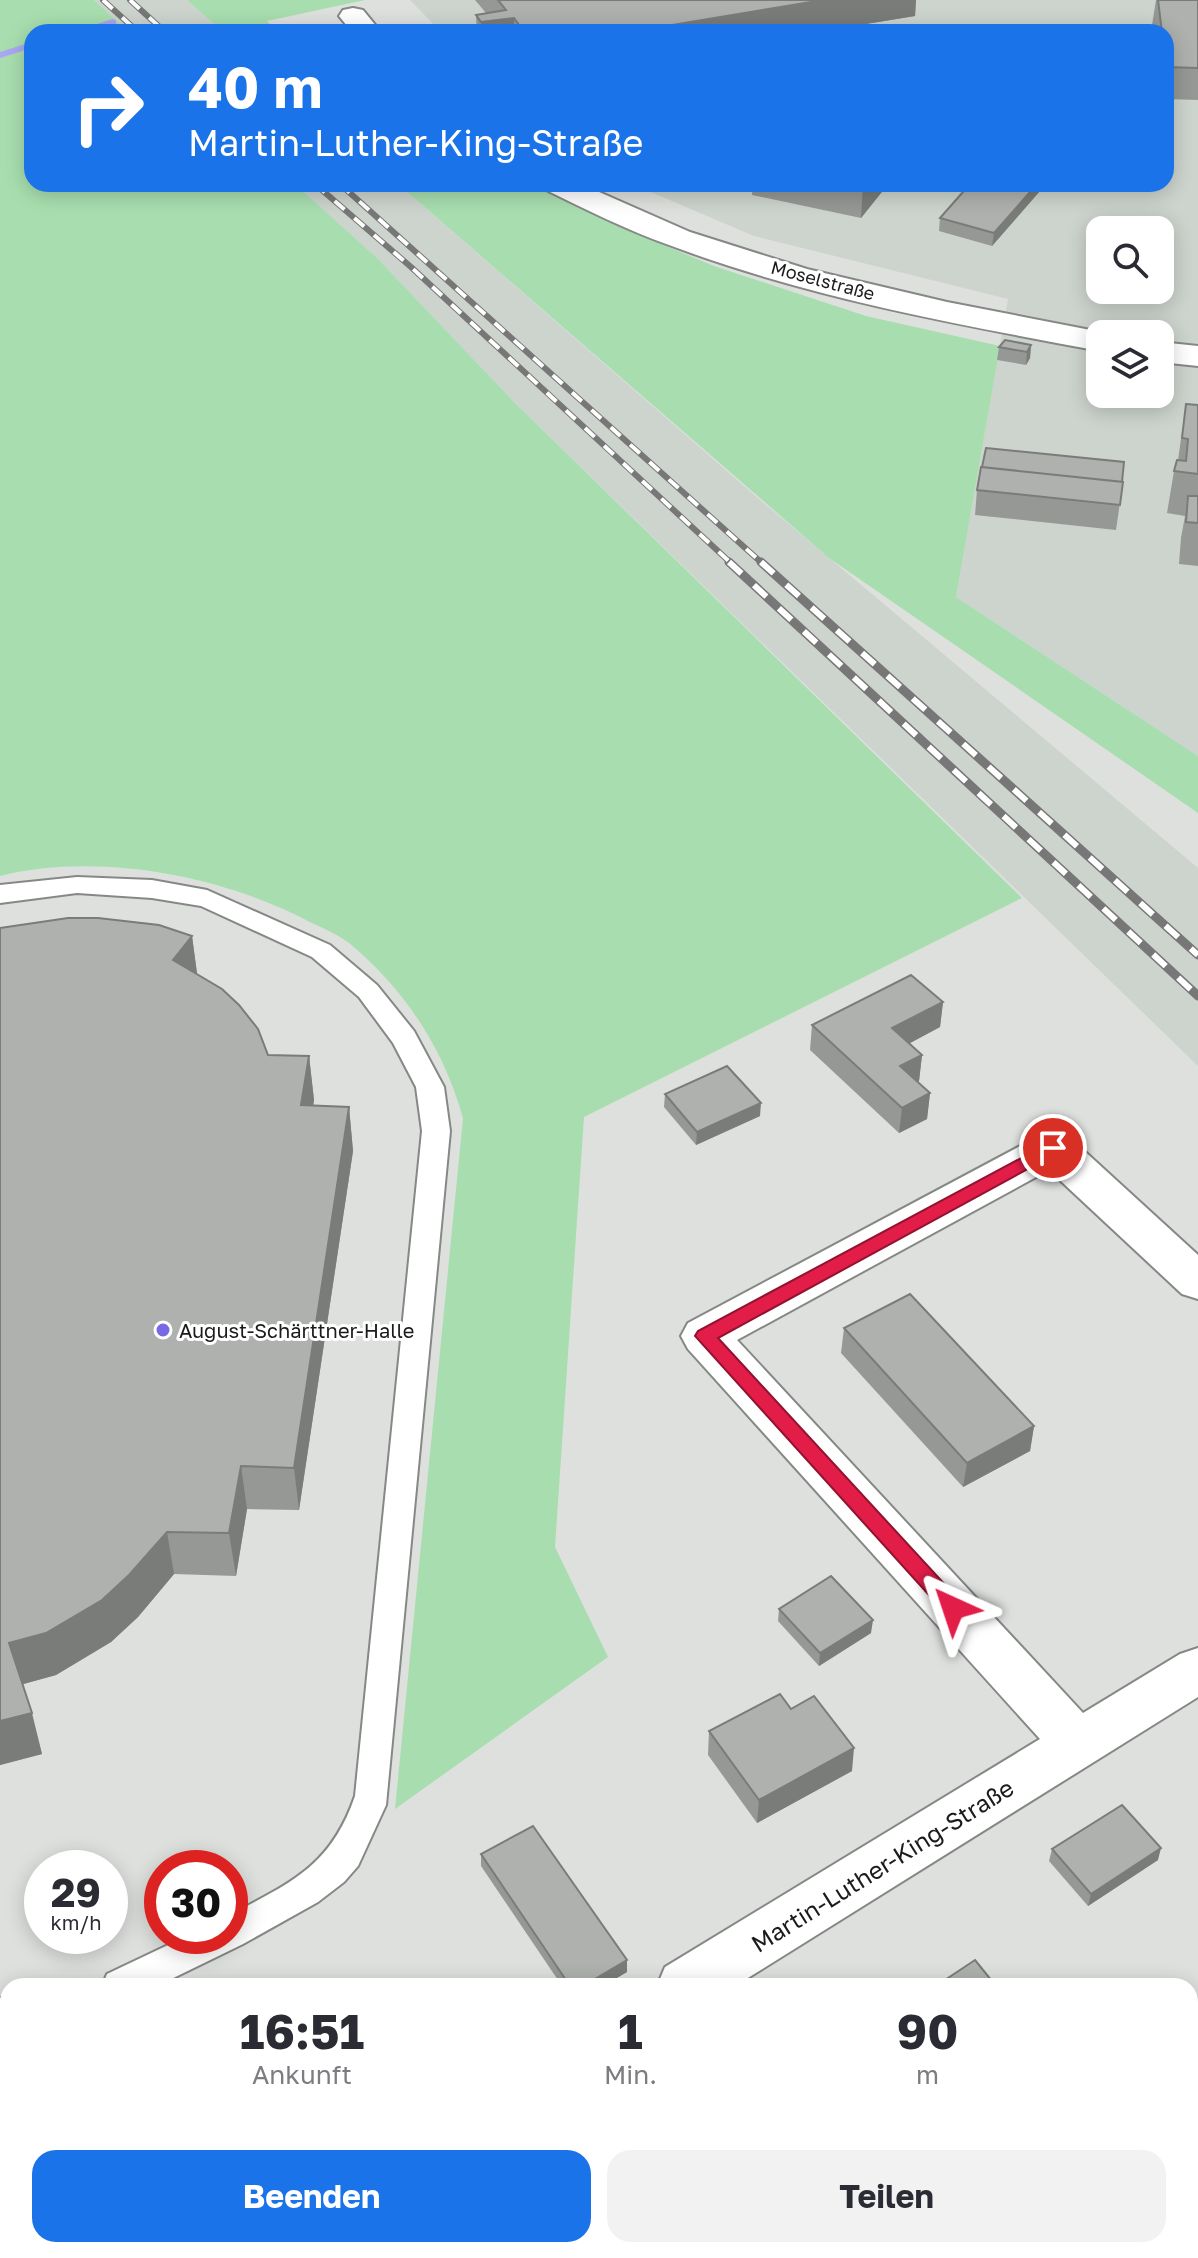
<!DOCTYPE html>
<html lang="de">
<meta charset="utf-8">
<style>
body{margin:0;font-family:"Golos Text",sans-serif;background:#f2f2f3;color:#2b2b33;height:100vh;display:flex;flex-direction:column;font-size:30px;white-space:nowrap}
*{box-sizing:border-box;margin:0}
p{font-size:26px;color:#7c7c81}
.icon{flex:none;width:44px;height:44px;fill:none;stroke:currentColor;stroke-width:2;stroke-linecap:round;stroke-linejoin:round}
.map{position:relative;flex:1;overflow:hidden}
.drawer{position:absolute;left:0px;top:1978px;width:1198px;height:280px;display:flex;flex-direction:column;background:#fff;border-radius:24px 24px 0 0;box-shadow:0 4px 20px #0003}
.drawer>*{flex:none}
.banner{position:absolute;left:24px;top:24px;width:1150px;height:168px;border-radius:24px;box-shadow:0 4px 20px #0003;background:#1a73e8;color:#fff;overflow:hidden}
.tools{position:absolute;left:1086px;top:216px;display:grid;gap:16px}
.tools a{display:grid;place-items:center;width:88px;height:88px;border-radius:16px;background:#fff;box-shadow:0 4px 20px #0003;font-size:40px}
.speed{position:absolute;left:24px;top:1850px;display:flex;gap:16px;font-size:40px;font-weight:700;text-align:center}
.speed>*{display:grid;place-content:center;width:104px;height:104px;border-radius:50%;background:#fff;box-shadow:0 4px 20px #0003;line-height:1}
.speed small{font-size:20px;font-weight:400}
.speed .limit{border:12px solid #d22;background:#fff;color:#111}
.pin{position:absolute;display:grid;place-items:center;width:68px;height:68px;color:#fff;margin:-34px;border:4px solid #fff;border-radius:50%;box-shadow:0 2px 8px #0007}
.me{position:absolute;width:88px;margin:-44px;rotate:318deg;stroke-linejoin:round;filter:drop-shadow(0 0 6px #0008)}
.turn{display:flex;align-items:center;gap:28px;height:168px;padding:0 32px;font-size:36px}
.turn .icon{width:104px;height:104px;stroke-width:2.5}
.turn b{display:block;font-size:56px;line-height:68px}
.eta{display:flex;justify-content:space-evenly;align-items:center;height:136px;text-align:center}
.eta b{font-size:48px;font-weight:700;line-height:56px}
.primary-button{display:flex;gap:16px;margin-top:auto;padding:16px 32px}
.primary-button a{flex:1;height:92px;border-radius:24px;background:#1a73e8;color:#fff;font-size:32px;font-weight:700;line-height:92px;text-align:center}
.primary-button a+a{background:#f2f2f3;color:#2b2b33}
.map>svg:first-child{display:block}
</style>
<div class="map">
<svg width="1198" height="2258" viewBox="0 0 1198 2258">
<rect width="100%" height="100%" fill="#dee0de"/>
<path fill="#ccd4cd" fill-rule="evenodd" d="M94,0h93l36,32h-94z
M410,0h788v756l-242,-159 52,-298 -254,-63 -122,-52h534v-152h-725zM1100,230h60v60h-60zM1100,334h60v60h-60z
M295,184h103l361,315 439,369v198l-684,-664 -137,-144z"/>
<path fill="#a8deaf" d="M0,0h94l35,32h-97v152h263l82,74 137,144 508,496 -438,219 -29,430 53,110 -213,152 68,-691c-20,-71 -58,-128 -114,-175 -12,-9 -29,-16 -43,-23 -87,-45 -209,-68 -306,-44z
M187,0h178l-98,21 10,11h-54z
M398,184h134l89,43 93,39 152,50 134,30 -44,251 242,159v57l-369,-255z
M0,2038h8v57l-8,70z"/>
<g fill="none" stroke-linecap="round" stroke-linejoin="round">
<path fill="#aaa7f1" fill-rule="evenodd" d="M112,19l4,1v4l-27,8h-16z
M32,42v6l-32,10v-6z"/>
<g stroke="#868886" stroke-width="4">
<path id="lane" d="M77,877l75,3 55,10 123,55 47,40 37,46 30,56 6,44 -64,674 -28,61 -14,16 -26,20 -75,42 -86,42h-55l5,-12 80,-38h43v-21c62,-33 101,-49 125,-119l67,-665 -6,-44 -23,-44 -34,-46 -47,-40 -111,-51 -49,-8 -75,-5 -77,10v-18z
M8,1997v34l-8,1v-34z"/>
</g>
<g stroke="#868886" stroke-width="4">
<path id="street" d="M353,8l10,2 18,22h-29l-13,-16 4,-6z
M542,184h39l109,48 117,37 140,33 164,32h-11v17c-145,-27 -293,-54 -431,-106 -42,-15 -82,-35 -123,-55z
M1160,342l38,4v20l-38,-4z
M1053,1132l16,5 129,118v44l-16,-5 -133,-124 -312,170 346,373 97,-59 18,-6v49l-463,289h-78l8,-19 375,-228 -352,-390 -7,-13 7,-13 349,-186z
M197,2250h62l3,8h-62z
M368,2250h62l-3,8h-62z"/>
</g>
<use href="#lane" fill="#fff" fill-rule="evenodd"/>
<use href="#street" fill="#fff" fill-rule="evenodd"/>
<g stroke="#767776" stroke-width="6">
<path id="rail-far1" d="M103,0l35,32
M130,0l35,32
M315,184l96,83 321,297
M340,184l423,380"/>
</g>
<g stroke="#767776" stroke-width="9">
<path id="rail" d="M729,562l469,434
M761,562l437,393"/>
</g>
<use href="#rail-far1" stroke="#fff" stroke-width="4" stroke-dasharray="13" stroke-linecap="butt"/>
<use href="#rail" stroke="#fff" stroke-width="6" stroke-dasharray="17" stroke-linecap="butt"/>
</g>
<path fill="#969896" d="M475,0h441l-1,16 -98,16h-340l-1,-17 10,-2z
M1156,0h42v100l-32,-1v-67h-13l-1,-7z
M753,184h132v4l-24,30 -109,-23z
M1046,184l-54,62 -53,-15 1,-13z
M1031,345l-1,13 -4,7 -29,-5 2,-13z
M1186,404l12,1v161l-19,-2 2,-26 4,-22 -18,-3 7,-42 4,-11z
M1123,482l-7,48 -141,-15 2,-25z
M0,928l192,8 5,39 71,80 41,1 5,44 -1,6 36,1 4,44 -54,359 -52,-1 -11,67 -62,-2 -36,43 -27,25 -55,33 -33,9 19,70 -42,11z
M943,1002l-3,25 -31,16 13,12 -3,26 -2,1 13,11 -3,26 -28,14 -89,-83 2,-25z
M665,1094l95,22 -64,29 -32,-38z
M844,1328l190,98 -4,25 -67,36 -122,-134z
M779,1609l92,24 -52,33 -41,-45z
M791,1709l61,62 -95,52 -49,-68 1,-24z
M1052,1849l106,11 -70,46 -39,-45z
M481,1854l146,106v12l-24,14h-41l-81,-120z
M790,2250h78l-10,8h-62z"/>
<path fill="#7a7c7a" d="M823,0h93l-1,16 -98,16h-187z
M514,18v14h-32l-1,-10z
M863,184h22v4l-24,30z
M1037,184h9l-54,62 2,-13z
M1031,345l-1,13 -4,7 1,-13z
M192,936l6,44 -25,-20z
M943,1002l-3,25 -50,27 2,-26z
M922,1055l-3,26 -21,11 2,-26z
M309,1056l5,44 -8,49 -5,-44z
M930,1093l-3,26 -28,14 3,-25z
M761,1103l-1,13 -64,29 1,-13z
M349,1107l4,44 -54,359 -5,-42z
M1034,1426l-4,25 -67,36 4,-24z
M241,1466l6,43 -11,67 -7,-43z
M167,1532l7,42 -36,43 -27,25 -55,33 -36,10 -11,-42z
M873,1620l-2,13 -52,33 1,-13z
M32,1713l10,41 -42,11v-44z
M854,1748l-2,23 -95,52 2,-23z
M1161,1848l-3,12 -70,46 3,-12z
M627,1960v12l-24,14h-20z
M846,2250h22l-10,8h-22z"/>
<path fill="#afb1af" stroke="#7a7c7a" stroke-width="2" d="M498,0h325l-193,32h-106l-10,-14 -33,4 -5,-7 30,-5z
M1158,0h40v68l-32,-1v-35h-4z
M970,184h67l-43,49 -54,-15z
M1005,340l26,5 -4,7 -28,-5z
M1186,404l12,1v69l-24,-3 3,-11 9,1 2,-22 -6,-1z
M986,448l138,14 -2,20 -140,-15z
M981,467l142,15 -3,23 -143,-15z
M1188,496h10v27l-12,-1z
M68,918h30l61,7 33,11 -19,24 49,29 17,16 19,24 10,26 41,1 -8,49 48,2 -55,361 -53,-2 -12,67 -62,-1 -38,43 -27,25 -56,33 -37,10 23,70 -32,8v-793z
M911,975l32,27 -51,26 30,27 -22,11 30,27 -28,15 -90,-83z
M727,1066l34,37 -64,29 -32,-38z
M910,1294l124,132 -67,37 -123,-135z
M831,1576l42,44 -53,33 -41,-44z
M780,1694l11,15 23,-13 40,52 -95,52 -50,-69z
M1122,1805l39,43 -70,46 -39,-45z
M533,1826l94,134 -44,26h-13l-89,-132z
M975,1960l21,26h-60z
M667,2250h65l7,8h-81z
M810,2250h36l-10,8h-20z
M986,2250h42l7,8h-58z"/>
<path fill="#e11d48" stroke="#92132f" stroke-width="2" d="M1053,1141l9,7 -3,4 -341,186 243,264 3,6 -3,6 -8,3 -7,-3 -251,-278 3,-5z"/>
<circle fill="#7869e4" stroke="#fff" stroke-width="3" cx="163" cy="1330" r="8"/>
<g text-anchor="middle" dominant-baseline="central" stroke-width="6" stroke-linejoin="round" paint-order="stroke">
<g font-size="18" fill="#1a1b1a" stroke="#fff">
<text transform="translate(823 280) rotate(15)">Moselstraße</text>
</g>
<g font-size="20" fill="#1a1b1a" stroke="#fff" text-anchor="start">
<text x="179" y="1330">August-Schärttner-Halle</text>
</g>
<g font-size="24" fill="#1a1b1a" stroke="#fff">
<text transform="translate(882 1865) rotate(-32)">Martin-Luther-King-Straße</text>
</g>
</g>
</svg>
<div class="tools">
<a><svg class="icon" aria-label="search" viewBox="0 0 24 24"><circle cx="10" cy="10" r="6"/><path d="M15 15l6 6"/></svg></a>
<a><svg class="icon" aria-label="layers" viewBox="0 0 24 24"><path d="M12 4l9 5-9 5-9-5zM3 14l9 5 9-5"/></svg></a>
</div>
<div class="speed"><div>29<small>km/h</small></div><div class="limit">30</div></div>
<div class="pin" style="left:1053px;top:1148px;background:#d93025"><svg class="icon" aria-label="arrive" viewBox="0 0 24 24"><path d="M6 21V4h12l-3 4 3 4H6"/></svg></div>
<svg class="me" style="left:953px;top:1608px" viewBox="-20 -20 40 40"><path d="M0-17L14 15 0 8-14 15z" fill="#e11d48" stroke="#fff" stroke-width="4"/></svg>
<div class="banner">
<div class="turn"><svg class="icon" aria-label="right" viewBox="0 0 24 24"><path d="M7 20v-9h11M14 6l5 5-5 5"/></svg><div><b>40 m</b>Martin-Luther-King-Straße</div></div>
</div>
<section class="drawer">
<div class="eta">
<div><b>16:51</b><p>Ankunft</p></div>
<div><b>1</b><p>Min.</p></div>
<div><b>90</b><p>m</p></div>
</div>
<div class="primary-button"><a>Beenden</a><a>Teilen</a></div>
</section>
</div>
